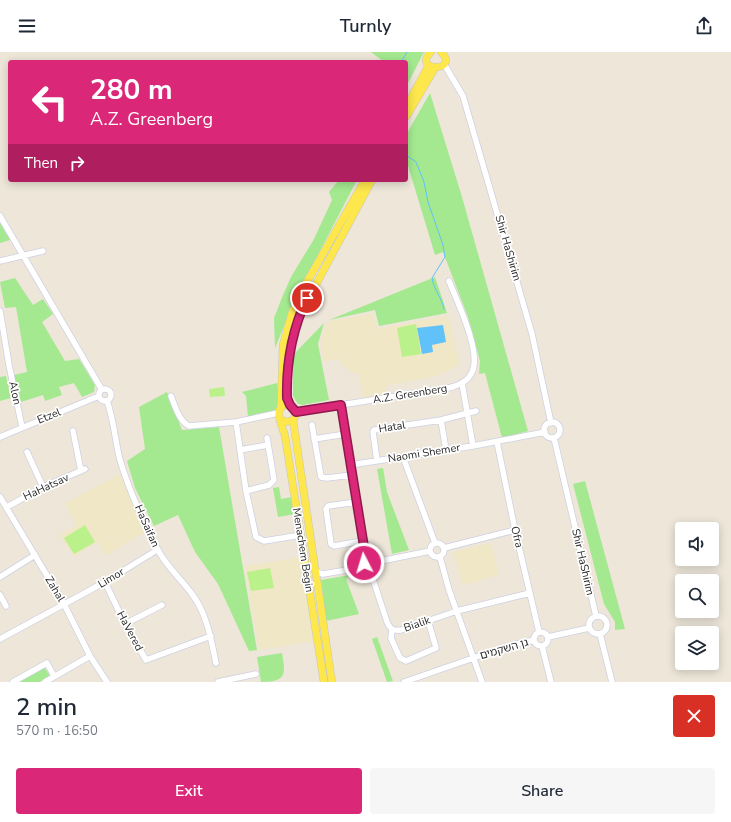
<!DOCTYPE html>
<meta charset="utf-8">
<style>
body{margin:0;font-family:"Nunito Sans","Noto Sans Hebrew",sans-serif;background:#f6f6f7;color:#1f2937;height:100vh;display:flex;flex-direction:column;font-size:15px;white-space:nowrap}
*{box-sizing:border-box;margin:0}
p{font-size:13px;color:#747a83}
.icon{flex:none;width:22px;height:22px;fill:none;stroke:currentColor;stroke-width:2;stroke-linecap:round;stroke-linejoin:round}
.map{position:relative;height:630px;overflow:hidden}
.details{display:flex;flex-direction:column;background:#fff;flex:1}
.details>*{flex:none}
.top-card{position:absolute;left:8px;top:8px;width:400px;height:122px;border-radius:4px;box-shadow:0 2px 10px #0003;background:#db2777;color:#fff;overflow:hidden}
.fabs{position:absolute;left:675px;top:470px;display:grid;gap:8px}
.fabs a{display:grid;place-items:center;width:44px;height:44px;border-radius:4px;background:#fff;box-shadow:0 2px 10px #0003;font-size:20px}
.pin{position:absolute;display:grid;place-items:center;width:34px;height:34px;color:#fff;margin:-17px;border:2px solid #fff;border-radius:50%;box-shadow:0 1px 4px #0007}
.me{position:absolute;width:44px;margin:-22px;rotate:355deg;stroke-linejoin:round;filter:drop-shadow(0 0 3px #0008)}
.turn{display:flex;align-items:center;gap:14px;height:84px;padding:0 16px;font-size:18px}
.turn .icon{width:52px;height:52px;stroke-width:2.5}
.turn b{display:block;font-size:28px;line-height:34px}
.then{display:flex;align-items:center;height:38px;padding:0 16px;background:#0003;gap:8px;font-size:15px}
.round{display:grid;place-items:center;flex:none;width:42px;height:42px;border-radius:4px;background:#f6f6f7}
.headline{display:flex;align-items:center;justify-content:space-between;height:68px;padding:0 16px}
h1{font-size:24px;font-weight:600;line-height:30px}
.primary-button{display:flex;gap:8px;margin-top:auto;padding:8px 16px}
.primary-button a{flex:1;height:46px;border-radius:4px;background:#db2777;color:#fff;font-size:16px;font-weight:600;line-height:46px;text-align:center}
.primary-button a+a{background:#f6f6f7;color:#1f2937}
header{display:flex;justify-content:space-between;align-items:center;height:52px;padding:0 16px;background:#fff;font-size:18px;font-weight:600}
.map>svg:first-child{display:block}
</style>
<header><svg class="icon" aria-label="menu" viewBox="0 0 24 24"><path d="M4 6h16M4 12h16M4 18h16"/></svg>Turnly<svg class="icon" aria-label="share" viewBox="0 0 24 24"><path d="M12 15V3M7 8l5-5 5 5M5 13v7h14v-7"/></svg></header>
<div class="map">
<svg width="731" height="630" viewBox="0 0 731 630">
<rect width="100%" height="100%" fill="#ede6d9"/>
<path fill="#f0e7c6" d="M373,261l4,16 72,-14 11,50 -23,11 -51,10 1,9 -24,3 -4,-24h-4l-13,-9 -2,-6 -16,2 -3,-21 6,-18z
M120,422l25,58 -40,24 -7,-14 -24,15 -14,-22 16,-9 -11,-23z
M491,491l8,32 -36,10 -10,-33z
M300,505l14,84 -55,9 -14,-84z"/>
<path fill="#a4e990" d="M371,0h53l-18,35v-25h-22z
M430,41l32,104 66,234 -26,7 -17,-65 -6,1 1,-13 -12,-44 -25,-65 -8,3 -29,-96v-24z
M339,128h18l-60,115 -22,53 -1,-30 9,-23 8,-18 23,-38 18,-39 -3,-8z
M0,171l10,17 -10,3z
M435,225l12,36 -68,13 -4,-16 -46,10z
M15,226l18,27 10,-6 10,15 -11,8 23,39 14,-2 16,26 -1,7 -12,5 -8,-14 -15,4 3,8 -17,6 -2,-6 -22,7 -7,-27 13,-3 -11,-65 -11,1 -5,-26z
M324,271l-6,21 11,56 -27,5 -4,-1 -5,-8v-41z
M6,324l5,22 -11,3v-24z
M277,331l3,21 -4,6 -28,7 -2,-21 -4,-4z
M167,340l15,38 37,-3 38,223 -8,1 -31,-67 -23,-32 -17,-37 -24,11 -19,-38 -8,-27 18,-12 -6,-42z
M383,416l4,24 22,58 -17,4 -15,-85z
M585,429l40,148 -10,1v-8l-11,-18 -31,-120z
M279,435l2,12 11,-2 3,17 -17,3 -5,-29z
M350,523l-4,4 13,35 -33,7 -5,-41z
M377,585l16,44 -6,1 -15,-43z
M282,601c4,22 4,29 -21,29l-4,-25z
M44,615l6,9 -11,6h-21z"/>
<path fill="#baf18a" d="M416,272l5,30 -19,3 -5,-29z
M224,335l1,9 -15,1 -1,-8z
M85,473l10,17 -21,12 -10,-16z
M270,516l4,20 -23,3 -4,-19z"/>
<path fill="#61c1f9" d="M443,273l3,17 -14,3 1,7 -11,2 -5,-26z"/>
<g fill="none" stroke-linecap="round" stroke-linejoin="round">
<path stroke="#61c1f9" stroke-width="1" d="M401,10l6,-10
M406,103l10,7 8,20 4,20 15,43 2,12 -13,21c2,12 10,20 12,31"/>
<g stroke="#ced0e3" stroke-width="7">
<path id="minor" d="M444,12l19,32 69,238 19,89
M0,164l102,174
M0,209l43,-10
M0,259l9,54 13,62
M462,331l11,63
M99 343a6 6 0 1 1 12 0a6 6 0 1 1-12 0Z
M171,344c4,10 8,25 18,30l47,-4 42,-9
M107,349c7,19 8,40 13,59 9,30 23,61 37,88 8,17 24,31 35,46 15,20 19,45 24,69
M341,353l25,154
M296,360l152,-24c9,-2 20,-6 24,-16 10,-19 -15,-71 -23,-91
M441,368l5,30
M236,370l10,69 10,46 8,4 37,-6
M544 378a8 8 0 1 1 16 0a8 8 0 1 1-16 0Z
M312,373l9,52 6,1 25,-3
M73,379l8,40
M0,385l99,-41
M554,386l42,178
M314,387l32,-5
M497,390l18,88 24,102
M240,398l28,-5
M27,400l16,35
M403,405l32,86
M377,409l-4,-29 1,-2 67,-10 35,-9
M350,413l123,-19 72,-14
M246,439l23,-6 5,-5 -7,-42
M0,445l64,107 26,52 17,26
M356,450l-28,4 -2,3 5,35 3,2 28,-5
M7,455l36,-20 42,-18
M430 498a7 7 0 1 1 14 0a7 7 0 1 1-14 0Z
M444,496l71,-18
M440,505l9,33 33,92
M364 512a6 6 0 1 1 12 0a6 6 0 1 1-12 0Z
M376,510l54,-11
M370,518l17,52c3,7 6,9 14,8l56,-19 73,-18
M316,520l7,2 42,-7
M0,525l35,-22
M105,530l20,42 21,36 65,-24
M0,543l6,11
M589 573a9 9 0 1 1 18 0a9 9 0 1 1-18 0Z
M125,572l37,-19
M392,578l-1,8 9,20 6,3 30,-13 -8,-28
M534 587a7 7 0 1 1 14 0a7 7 0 1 1-14 0Z
M600,582l12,48
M548,585l41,-9
M0,587l105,-57 52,-32
M542,594l9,36
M13,630l34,-19 7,13
M45,630l45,-26
M218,630l38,-8
M404,630l104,-36 26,-6"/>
</g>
<g stroke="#c7c7c7" stroke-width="8">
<path id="major" d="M431,0c-20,20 30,20 10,0
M406,55l23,-42
M406,65l29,-49
M290,353l-3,-7 1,-40 11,-42 73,-136
M281,355l2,-62 9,-32 8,-19 65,-114
M280,367l6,3 7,-2 3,-5 -1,-6c-3,-3 -5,-5 -9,-4 -14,2 -3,23 -1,31l39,246
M293,368l39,262"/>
</g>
<use href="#minor" stroke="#fff" stroke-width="5.5"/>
<use href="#major" stroke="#fde74d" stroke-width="7"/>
</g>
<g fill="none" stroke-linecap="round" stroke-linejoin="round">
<g stroke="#8e194d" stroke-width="10">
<path id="route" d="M307,246c-15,32 -21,64 -20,100l3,7 6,7 45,-7 25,154 -2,4"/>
</g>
<use href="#route" stroke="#db2777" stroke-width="7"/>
</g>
<g text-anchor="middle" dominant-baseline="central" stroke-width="3.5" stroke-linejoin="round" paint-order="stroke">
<g font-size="11" fill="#292929" stroke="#fff">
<text transform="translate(508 196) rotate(74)">Shir HaShirim</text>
<text transform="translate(15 341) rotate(77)">Alon</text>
<text transform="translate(410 342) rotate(-9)">A.Z. Greenberg</text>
<text transform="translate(49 364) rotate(-22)">Etzel</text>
<text transform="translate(392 375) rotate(-9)">Hatal</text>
<text transform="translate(424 401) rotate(-9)">Naomi Shemer</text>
<text transform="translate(46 435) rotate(-25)">HaHatsav</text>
<text transform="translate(147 474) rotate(66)">HaSaifan</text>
<text transform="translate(517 485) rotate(76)">Ofra</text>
<text transform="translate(303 498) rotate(81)">Menachem Begin</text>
<text transform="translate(583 510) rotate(77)">Shir HaShirim</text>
<text transform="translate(111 526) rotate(-31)">Limor</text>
<text transform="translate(55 537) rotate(59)">Zahal</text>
<text transform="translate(417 572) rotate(-19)">Bialik</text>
<text transform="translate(130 579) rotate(62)">HaVered</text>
<text transform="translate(504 597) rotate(-16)">גן השקמים</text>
</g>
</g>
</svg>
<div class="fabs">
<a><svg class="icon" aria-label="sound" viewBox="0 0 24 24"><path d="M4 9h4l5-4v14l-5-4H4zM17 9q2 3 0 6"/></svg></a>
<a><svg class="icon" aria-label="search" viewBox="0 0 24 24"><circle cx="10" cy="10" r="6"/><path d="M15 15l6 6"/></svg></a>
<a><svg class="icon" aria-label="layers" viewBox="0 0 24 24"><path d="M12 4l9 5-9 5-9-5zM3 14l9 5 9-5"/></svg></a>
</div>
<div class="pin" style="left:307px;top:246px;background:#d93025"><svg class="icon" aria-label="arrive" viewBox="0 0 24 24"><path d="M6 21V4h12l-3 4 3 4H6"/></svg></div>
<svg class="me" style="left:364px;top:511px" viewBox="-20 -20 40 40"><circle r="17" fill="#db2777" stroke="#fff" stroke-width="3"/><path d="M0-11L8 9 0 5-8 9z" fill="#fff"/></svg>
<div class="top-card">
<div class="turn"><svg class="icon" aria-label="left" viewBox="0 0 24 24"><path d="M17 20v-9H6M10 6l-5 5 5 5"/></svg><div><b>280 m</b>A.Z. Greenberg</div></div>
<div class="then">Then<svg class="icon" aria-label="right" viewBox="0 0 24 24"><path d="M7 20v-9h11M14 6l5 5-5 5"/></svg></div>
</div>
</div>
<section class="details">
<div class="headline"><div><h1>2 min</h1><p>570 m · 16:50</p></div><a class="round" style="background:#d93025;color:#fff"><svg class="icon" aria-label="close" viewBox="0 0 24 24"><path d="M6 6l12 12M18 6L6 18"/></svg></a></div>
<div class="primary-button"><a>Exit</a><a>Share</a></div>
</section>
